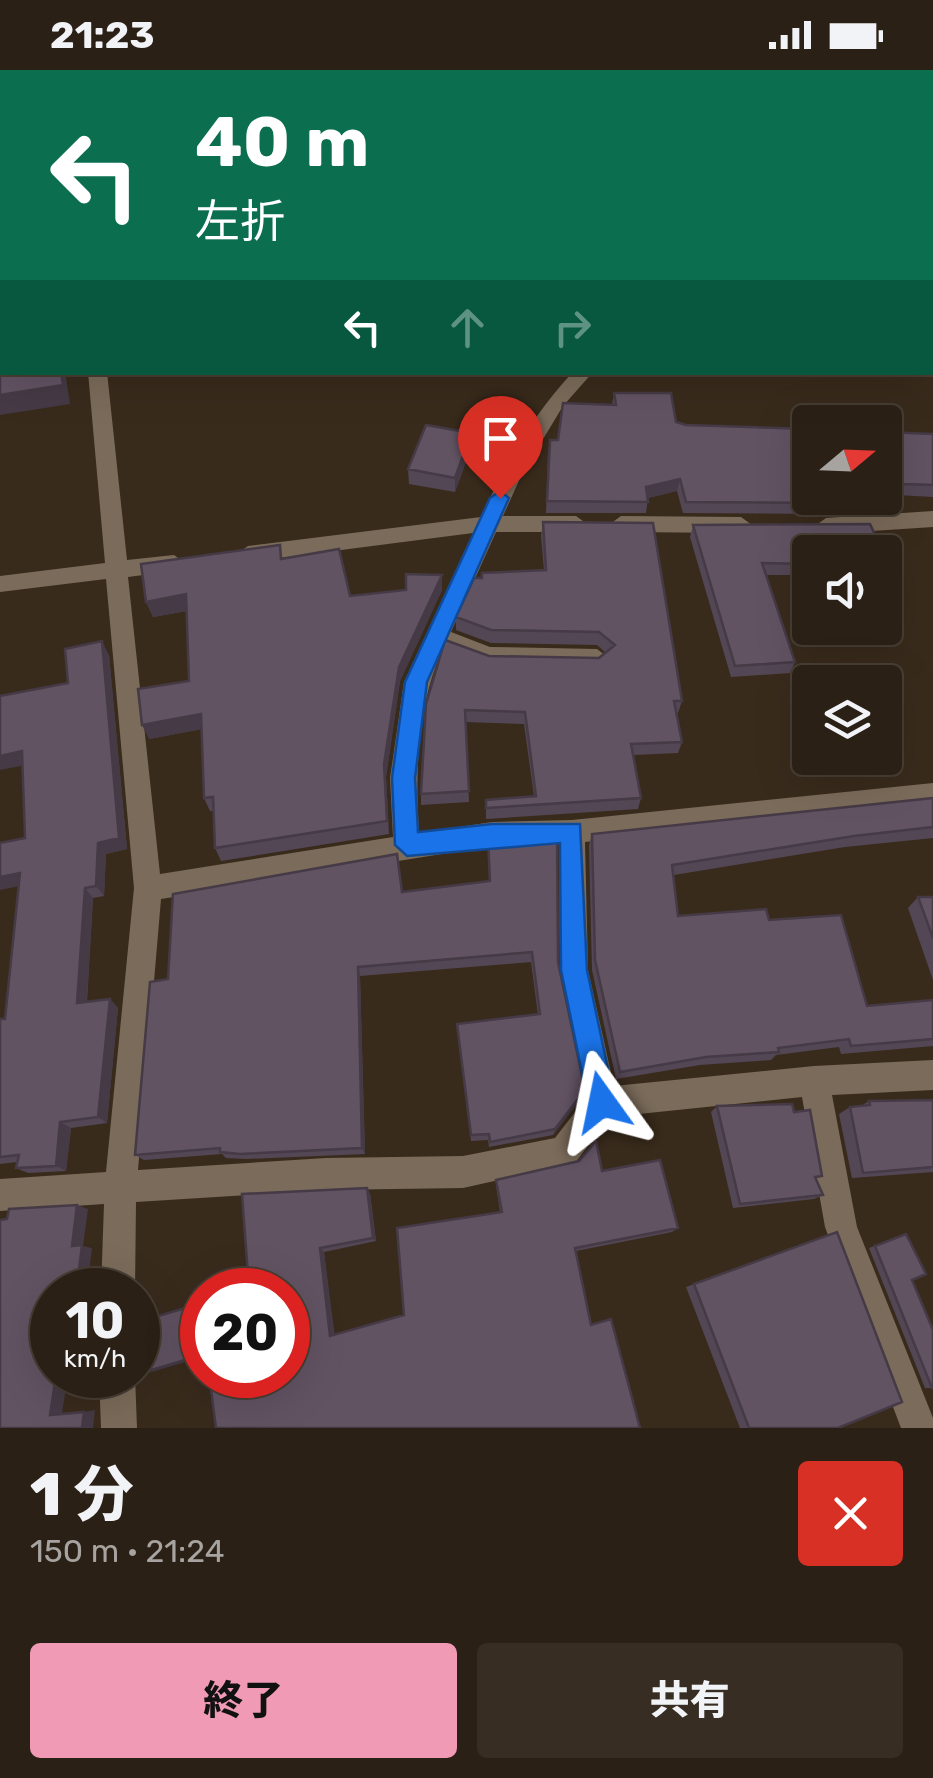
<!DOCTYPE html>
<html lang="ja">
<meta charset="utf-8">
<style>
body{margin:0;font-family:Rubik,"Noto Sans JP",sans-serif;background:#372d22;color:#f1f3f6;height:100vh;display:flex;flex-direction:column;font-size:38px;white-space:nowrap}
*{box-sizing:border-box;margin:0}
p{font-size:32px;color:#a6a3a0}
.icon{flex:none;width:55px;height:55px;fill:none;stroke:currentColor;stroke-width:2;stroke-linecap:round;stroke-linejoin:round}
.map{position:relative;height:1358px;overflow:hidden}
.side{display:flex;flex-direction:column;background:#2b2015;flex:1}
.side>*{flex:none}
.top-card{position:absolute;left:0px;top:0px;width:935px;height:305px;box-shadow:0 10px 40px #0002,0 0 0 2px #473e34;background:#0b6e4f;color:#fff;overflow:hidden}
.needle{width:65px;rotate:71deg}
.buttons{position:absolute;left:792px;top:335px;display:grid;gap:20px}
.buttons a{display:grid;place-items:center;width:110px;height:110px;border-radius:10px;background:#2b2015;box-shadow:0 10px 40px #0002,0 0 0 2px #473e34;font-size:50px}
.speed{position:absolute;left:30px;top:1198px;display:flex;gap:20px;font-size:50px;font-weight:700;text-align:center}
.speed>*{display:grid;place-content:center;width:130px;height:130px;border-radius:50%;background:#2b2015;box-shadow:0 10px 40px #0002,0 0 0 2px #473e34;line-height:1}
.speed small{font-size:25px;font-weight:400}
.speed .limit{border:15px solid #d22;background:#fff;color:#111}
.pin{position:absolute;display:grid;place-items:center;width:85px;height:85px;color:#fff;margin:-102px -42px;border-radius:50% 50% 50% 0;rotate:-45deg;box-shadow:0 0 10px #0007}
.pin .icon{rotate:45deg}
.me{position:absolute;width:110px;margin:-55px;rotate:348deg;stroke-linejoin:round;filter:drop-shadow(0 0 8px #0008)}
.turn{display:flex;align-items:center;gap:35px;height:210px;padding:0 30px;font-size:45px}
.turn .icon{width:130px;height:130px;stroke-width:2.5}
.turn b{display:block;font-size:70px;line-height:85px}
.lanes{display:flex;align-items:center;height:95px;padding:0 30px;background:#0003;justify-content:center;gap:50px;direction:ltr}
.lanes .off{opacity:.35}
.round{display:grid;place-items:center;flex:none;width:105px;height:105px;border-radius:10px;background:#372d22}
.overview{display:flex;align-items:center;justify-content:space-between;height:170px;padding:0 30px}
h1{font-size:60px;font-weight:800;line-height:75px}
.button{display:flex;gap:20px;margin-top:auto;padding:20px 30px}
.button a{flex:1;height:115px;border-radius:10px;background:#f09ab6;color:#111;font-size:40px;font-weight:800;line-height:115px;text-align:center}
.button a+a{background:#372d22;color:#f1f3f6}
.status{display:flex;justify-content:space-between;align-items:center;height:70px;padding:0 50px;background:#2b2015;direction:ltr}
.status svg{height:28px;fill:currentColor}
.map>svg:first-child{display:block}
</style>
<div class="status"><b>21:23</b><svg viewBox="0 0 49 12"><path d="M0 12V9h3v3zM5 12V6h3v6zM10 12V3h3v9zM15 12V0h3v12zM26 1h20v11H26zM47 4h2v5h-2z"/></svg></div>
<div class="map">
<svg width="933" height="1358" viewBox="0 0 933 1358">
<rect width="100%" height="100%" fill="#392b1c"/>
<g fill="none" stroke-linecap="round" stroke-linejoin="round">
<path fill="#0a191c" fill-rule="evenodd" d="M898,0h11l3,2h-10z
M932,11h1v4h-1z"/>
<path fill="#7b6b5a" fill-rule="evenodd" d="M57,0h14v2h-14z
M620,0h15l1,2h-14z
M668,0h20l1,2h-19z
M932,122h1v10h-1z
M88,302h19l20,188 47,-5 11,8 -11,8 -46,6 32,297 233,-37 -3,-59 14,-96 69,-149 -225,29 -11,-8 11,-8 233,-29c24,-52 52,-103 92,-145h20l-30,34 -41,68 -19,42h73l11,8 -11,8h-80l-45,100 39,15 107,2 12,9 -12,9 -108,-2 -46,-17c-26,58 -28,123 -24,185l73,-11 80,-2 361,-37v22l-348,37 3,128 26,116 200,-20 119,-6v30l-101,5 25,132 76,191v10h-32l-76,-201 -23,-130 -192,20 -35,46 -112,25 -137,2 -190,12 -1,88h-34l3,-86 -104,7v-32l106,-7 28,-284 -28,-309 -106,13v-16l105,-13zM559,774l1,126 26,128 -31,40 -92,18 -137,2 -188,12 23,-271 331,-53z
M933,441v16l-107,7 -11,-8 11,-8z
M621,446l120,1 11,8 -11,8 -120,-1 -11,-8z
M99,1305h36l2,53h-36z"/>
</g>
<path fill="#544755" d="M614,323l62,29 184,79 -5,11 -28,2 -144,-1 -6,-22 -29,7 -2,15h-100l2,-62 10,-11 54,-35z
M885,362l48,2v63l-36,-2 -6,-12z
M471,363v15l-16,44 -46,-8 -1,-15z
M543,452l139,179 -4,12h-2l6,29 -4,11 -45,2 8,43 -3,11 -152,10v-19l48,-4 -10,-72 -59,-2 4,80 -48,3v-11l68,-138 110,2 7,-5 -9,-8 -106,-2 -35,-13v-13l25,-39 63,-8 -3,-34z
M693,455l117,27v23h-44l29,87 -5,11 -59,4 -41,-140z
M885,488l10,24 -6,12h-4z
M283,489l67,37 56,-6 36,-15v15l-42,91 -14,96 3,57 -168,27 -6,-13 -2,-37h-3l-6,-13 -2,-69 -53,10 40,-58 -2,-70 -34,6 -7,-15z
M109,585l18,194 -21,5 -2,42 -11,2 -6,104 23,-3 8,9 -11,115 -36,5 -5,43 -38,2 -12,-5 1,-6 -17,2v-145h5l20,-181 43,-155z
M933,728v40l-88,9 -171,28 4,41 91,4 98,86 66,-6v46l-92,8 -2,-7 -63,8 -5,5 -71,5 -84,14 -24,-109 -3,-125 3,-11z
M488,769l70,123 24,135 -29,38 -64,12 -1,-7 -17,1 -13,-109 80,-17 -7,-53 -171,14 5,178 -119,5 -20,-1 -4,-4 -78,6 -9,-5 33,-176 234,-87 87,-11z
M918,827h15v83l-25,-72z
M933,1030v72l-81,6 -13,-64 11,-7 11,-1 8,-5z
M717,1036l77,6 28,64 -6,3 7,16 -9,4 -81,9 -22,-96z
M602,1101l76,57 -6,4 -96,19 15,74 -375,103 32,-138 122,-97 6,48 -52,11 10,83 70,-20 96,-103 -4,-27v-5z
M837,1162l1,196h-98l-54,-141z
M906,1164l6,46 20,108h-7l-56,-140z"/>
<path fill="#453a45" d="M61,302h4l5,32 -70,11v-20z
M471,363v15l-16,44v-14z
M896,401l-5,12 -6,2v-9z
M680,409l-3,12 -34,8 3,-12z
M442,505v15l-42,91 -14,96 3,57 -5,-70 15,-97z
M186,524l6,16 -39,7 -7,-15z
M102,571l7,14 18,194 -21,5 -2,42 -8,-10z
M201,644l6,14 -58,11 -7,-14z
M22,681l9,13 -31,6v-14z
M20,803l10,11 -30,6v-13z
M85,818l8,10 -7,114 -9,-9z
M358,897l2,9 5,178 -3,-6z
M110,929l8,9 -11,115 -9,-6z
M585,1020l-3,7 -29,38 2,-6z
M60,1052l11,6 -5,43 -10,-5z
M367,1118l3,5 6,48 -3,-3z
M77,1135l11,4 -5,37 9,2 -4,32 -10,-2 -6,-32z
M320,1178l4,4 11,85 -5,-1z
M71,1208l11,3 -1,9h-11z
M202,1285v2l-57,17 -7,1z
M56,1305h12l-6,38 -12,2z
M95,1340l-2,18h-11l2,-16z"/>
<path fill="#625363" stroke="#453a45" stroke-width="2.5" d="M0,265h2v37h59l2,13 -63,10z
M614,323h57l5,29 10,3 124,4v69h49l1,3 -28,2 -146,-1 -6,-23 -34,8 2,15 -101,-1 3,-61h8l5,-37 53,2z
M426,355l45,8 -16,45 -47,-9z
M885,362l48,2v51l-30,-1 -7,-13 -11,5z
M543,452l110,1 29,178h-8l8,41 -51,2 10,54 -155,10v-8l50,-4 -11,-84 -60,-2 4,81 -48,3 5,-90 19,-64 44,16 110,2 16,-13 -16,-13 -108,-2 -35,-13 18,-39h8v-5l64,-3z
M870,454l13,28h-73v12l-48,-1 33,99 -60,4 -42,-141z
M280,475l1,14 58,-10 11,47 56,-6v-16l36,1 -43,92 -15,97 3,57 -172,27 -2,-51 -9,1 -3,-84 -59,11 -4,-36 51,-8 -3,-87 -40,8 -5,-38z
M885,488l10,24 -10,1z
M102,571l17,197 -21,5 -2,43 -11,2 -8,115 33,-4 -12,118 -38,5 -4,44 -40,2 3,-13 -19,2v-138h5l15,-146 -20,4v-34l25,-5 -3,-87 -22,5v-60l68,-13 -3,-34z
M933,728v29l-79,9 -182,29 6,51 88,-7 3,11 72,-5 26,91 66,-6v39l-82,7 -2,-7 -71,9 1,4 -73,5 -86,15 -25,-112 -3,-126z
M557,767l1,125 27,128 -30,39 -65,13 -1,-8 -18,1 -14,-111 83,-10 -8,-62 -174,15 4,181 -122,6 -20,-2v-4l-85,7 15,-173 18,-3 5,-85 224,-40 5,38 88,-11 -2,-42z
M918,827h15v41z
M933,1030v67l-70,6 -13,-66 20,-2 -1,-4z
M792,1034l2,8 16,-2 12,66 -7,1 8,18 -83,9 -23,-98z
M596,1071l6,30 58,-11 18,68 -103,20 16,77 20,-6 29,109h-424l-7,-53h79v-85h-40l1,-1 -7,-95 125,-6 6,50 -53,10 10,88 74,-21 -7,-87 105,-16 -6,-32 83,-19z
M77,1135l-5,41 10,-1 -4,33h-7l-1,12h-18v85h4l-6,40 34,-3 -2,16h-82v-208l7,-1 2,-10z
M837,1162l65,170 -64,26h-89l-55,-144z
M906,1164l20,40 -14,6 21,50v58h-1l-57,-142z
M202,1233v52l-64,19v-52z"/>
<path fill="#1a73e8" stroke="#114b97" stroke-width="2.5" d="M500,421l9,7 -82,184 -12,96 3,54 74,-8h88l7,146 28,132 -4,10 -9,4 -10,-4 -4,-10 -27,-132 -1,-127 -153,13 -12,-11 -3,-67 13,-96 85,-184z"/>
</svg>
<div class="buttons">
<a><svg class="needle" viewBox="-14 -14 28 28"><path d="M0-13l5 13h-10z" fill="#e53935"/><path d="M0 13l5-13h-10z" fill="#a6a3a0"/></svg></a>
<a><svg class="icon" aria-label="sound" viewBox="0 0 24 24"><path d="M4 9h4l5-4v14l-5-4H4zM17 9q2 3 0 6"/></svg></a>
<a><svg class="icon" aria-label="layers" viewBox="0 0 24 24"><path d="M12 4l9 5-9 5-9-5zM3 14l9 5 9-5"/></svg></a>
</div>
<div class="speed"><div>10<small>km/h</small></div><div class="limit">20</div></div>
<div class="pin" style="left:500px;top:428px;background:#d93025"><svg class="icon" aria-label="arrive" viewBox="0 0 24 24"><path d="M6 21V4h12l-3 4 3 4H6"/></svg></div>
<svg class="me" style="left:602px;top:1032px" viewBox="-20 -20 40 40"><path d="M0-17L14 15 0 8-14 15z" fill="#1a73e8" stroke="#fff" stroke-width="4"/></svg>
<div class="top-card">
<div class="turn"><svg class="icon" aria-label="left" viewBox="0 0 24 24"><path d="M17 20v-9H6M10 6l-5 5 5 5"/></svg><div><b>40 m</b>左折</div></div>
<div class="lanes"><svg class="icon" aria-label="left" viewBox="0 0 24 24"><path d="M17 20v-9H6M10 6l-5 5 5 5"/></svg><svg class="icon off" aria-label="ahead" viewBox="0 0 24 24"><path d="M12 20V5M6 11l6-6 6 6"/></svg><svg class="icon off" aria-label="right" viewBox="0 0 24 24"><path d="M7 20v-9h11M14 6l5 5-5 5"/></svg></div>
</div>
</div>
<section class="side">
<div class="overview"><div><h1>1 分</h1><p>150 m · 21:24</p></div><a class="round" style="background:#d93025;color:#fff"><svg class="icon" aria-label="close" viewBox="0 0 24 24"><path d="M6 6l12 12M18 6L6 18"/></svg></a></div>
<div class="button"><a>終了</a><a>共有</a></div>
</section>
